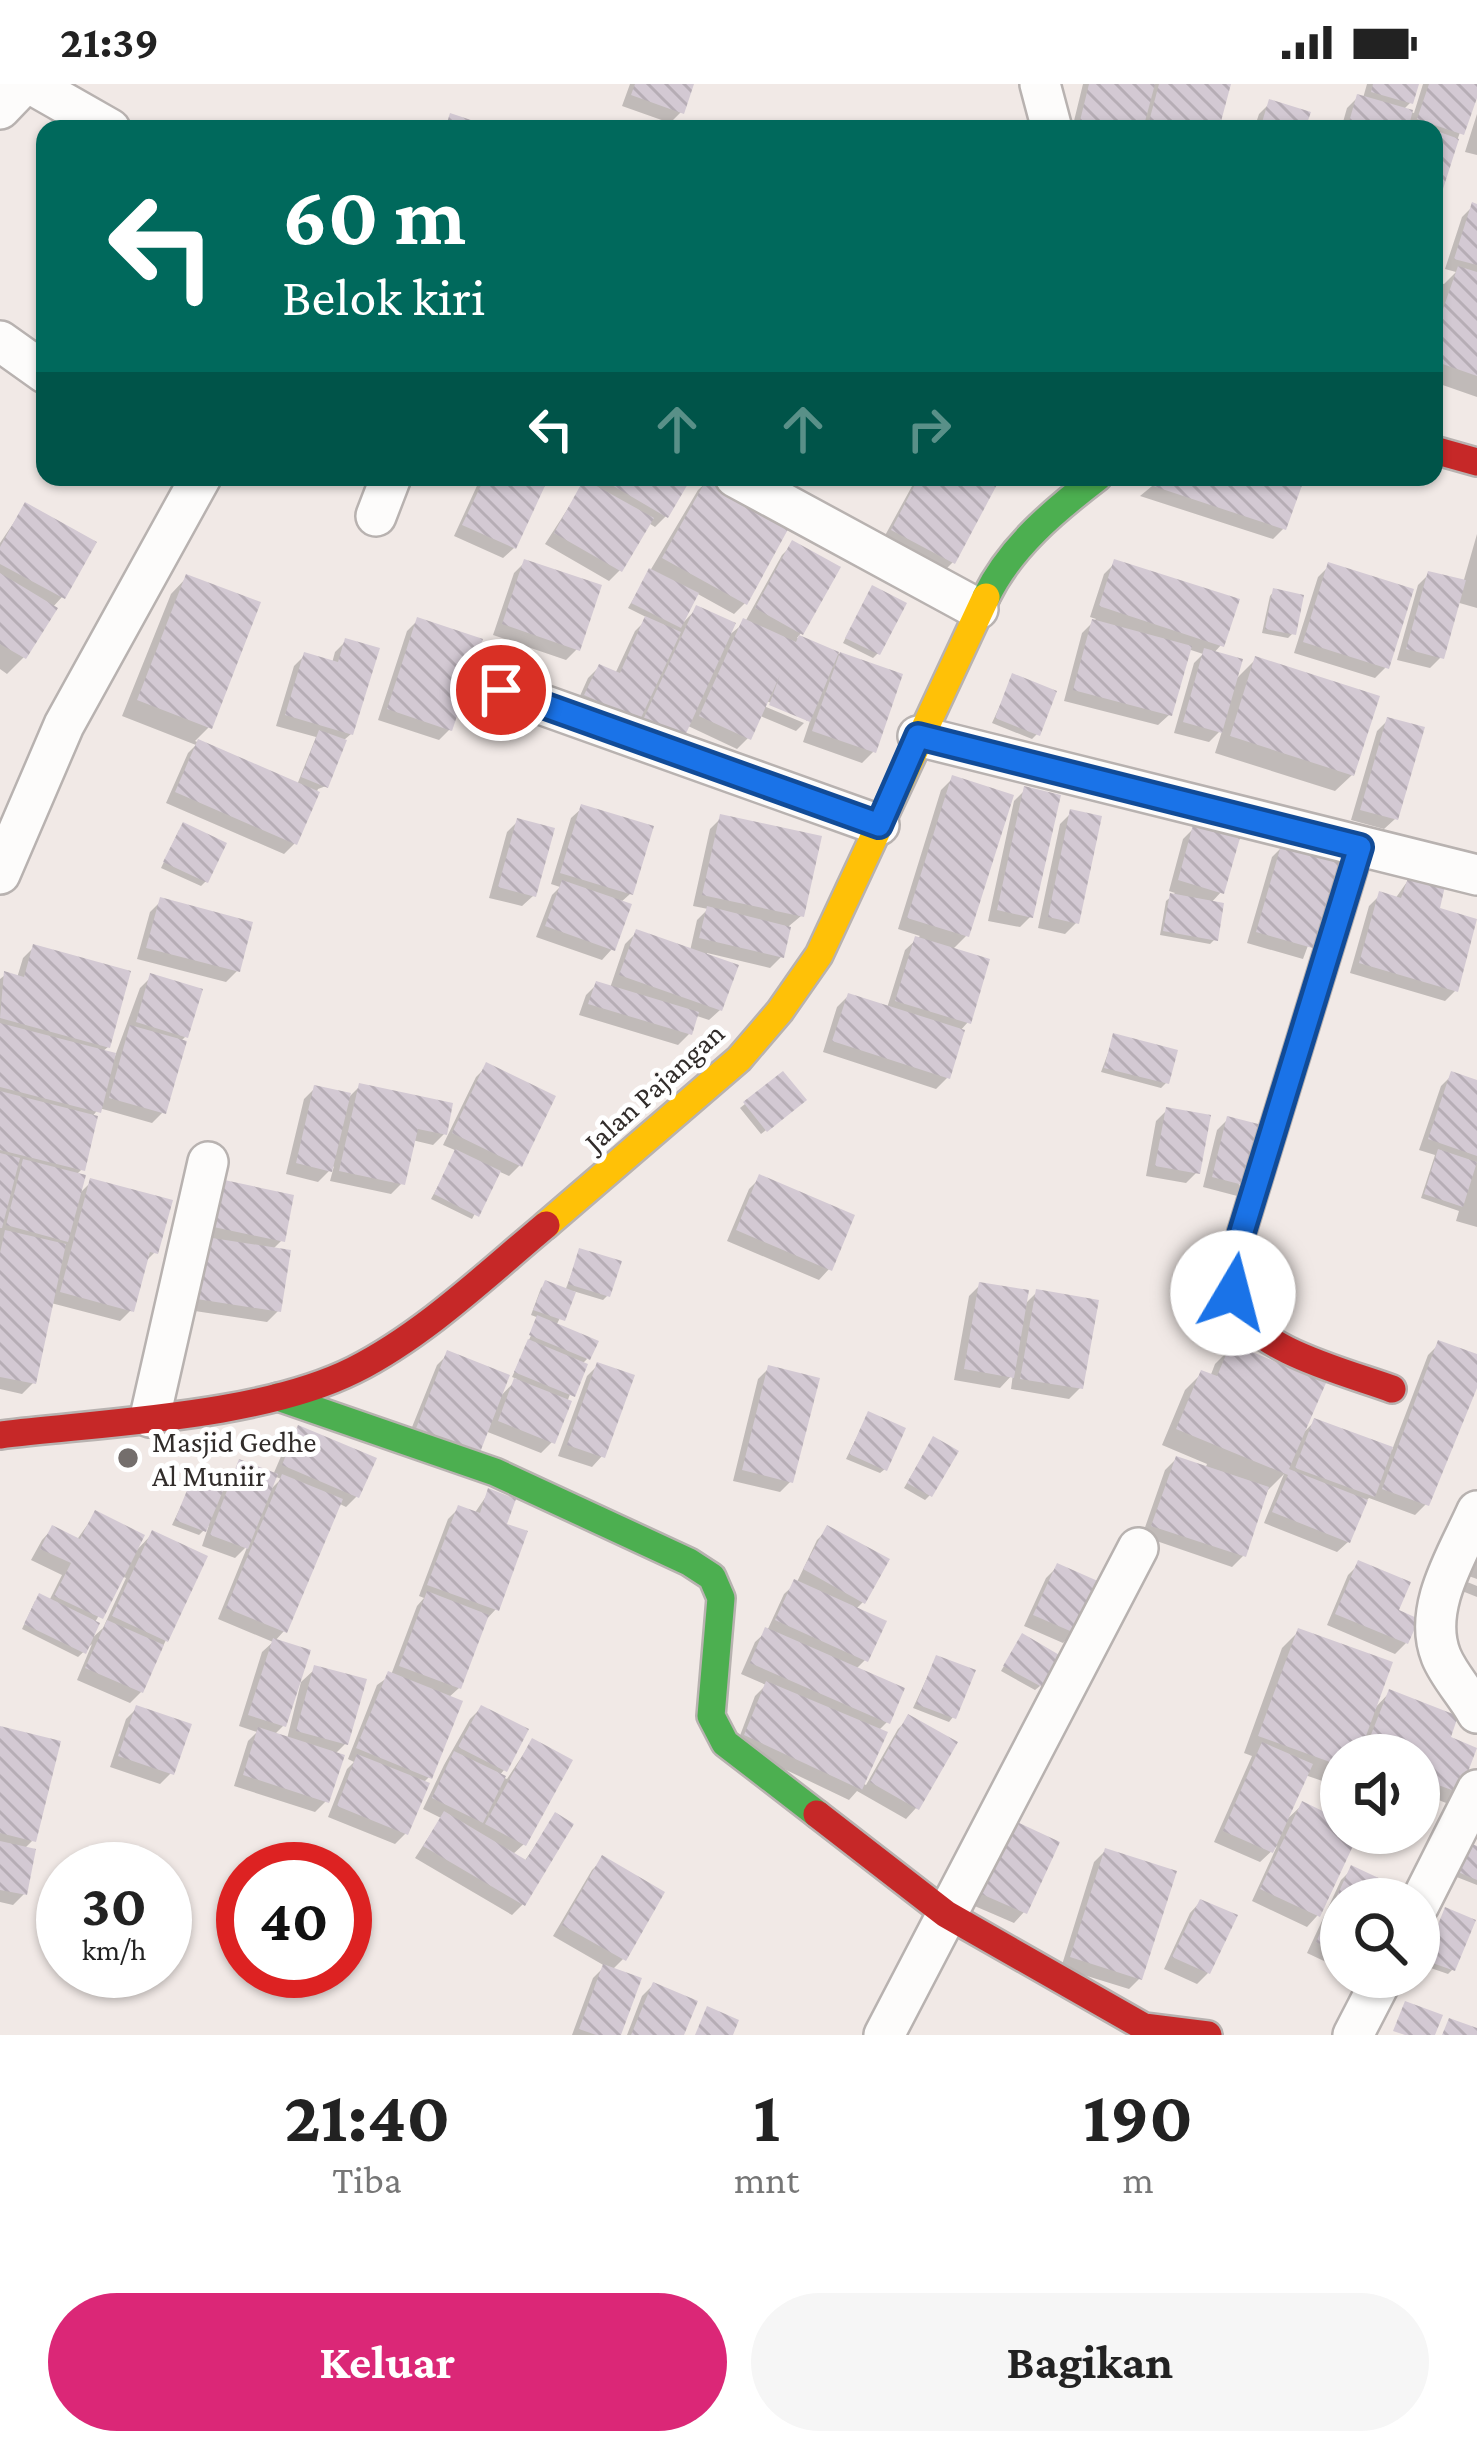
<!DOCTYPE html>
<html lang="id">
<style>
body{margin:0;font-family:"Crimson Pro",serif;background:#f6f6f6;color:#222;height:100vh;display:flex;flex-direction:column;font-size:45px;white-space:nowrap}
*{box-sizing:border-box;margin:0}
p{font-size:39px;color:#767676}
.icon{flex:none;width:66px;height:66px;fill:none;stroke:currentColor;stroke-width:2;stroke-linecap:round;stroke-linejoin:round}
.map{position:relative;height:1951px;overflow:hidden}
.sheet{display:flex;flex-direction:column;background:#fff;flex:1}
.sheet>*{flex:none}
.guide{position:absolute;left:36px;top:36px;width:1407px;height:366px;border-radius:24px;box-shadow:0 3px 9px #0004;background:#00695c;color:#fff;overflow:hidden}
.buttons{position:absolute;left:1320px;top:1650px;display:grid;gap:24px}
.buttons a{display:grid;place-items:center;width:120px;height:120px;border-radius:50%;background:#fff;box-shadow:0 3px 9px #0004;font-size:60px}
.speed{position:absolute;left:36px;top:1758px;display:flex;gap:24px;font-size:60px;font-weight:700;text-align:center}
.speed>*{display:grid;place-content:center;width:156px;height:156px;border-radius:50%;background:#fff;box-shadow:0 3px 9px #0004;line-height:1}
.speed small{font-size:30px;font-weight:400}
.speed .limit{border:18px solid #d22;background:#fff;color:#111}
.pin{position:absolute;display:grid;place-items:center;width:102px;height:102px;color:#fff;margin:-51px;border:6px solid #fff;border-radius:50%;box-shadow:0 3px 12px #0007}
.me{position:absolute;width:132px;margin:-66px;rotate:8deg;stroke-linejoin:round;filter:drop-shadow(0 0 9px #0008)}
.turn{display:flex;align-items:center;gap:42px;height:252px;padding:0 48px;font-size:54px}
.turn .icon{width:156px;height:156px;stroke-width:2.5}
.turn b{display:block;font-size:84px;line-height:102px}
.lanes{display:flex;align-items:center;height:114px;padding:0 48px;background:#0003;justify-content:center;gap:60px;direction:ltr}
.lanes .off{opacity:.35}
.eta{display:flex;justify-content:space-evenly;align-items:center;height:204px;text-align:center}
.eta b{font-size:72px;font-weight:700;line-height:84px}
.cta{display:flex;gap:24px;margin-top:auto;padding:24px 48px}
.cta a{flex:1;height:138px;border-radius:72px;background:#db2777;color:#fff;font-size:48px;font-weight:700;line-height:138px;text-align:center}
.cta a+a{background:#f6f6f6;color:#222}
.status{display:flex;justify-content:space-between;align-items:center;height:84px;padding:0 60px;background:#fff;direction:ltr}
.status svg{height:33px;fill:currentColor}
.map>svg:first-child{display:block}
</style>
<div class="status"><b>21:39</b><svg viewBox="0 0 49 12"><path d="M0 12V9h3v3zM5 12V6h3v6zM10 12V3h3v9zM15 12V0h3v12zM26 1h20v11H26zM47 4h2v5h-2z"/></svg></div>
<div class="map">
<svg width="1477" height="1951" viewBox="0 0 1477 1951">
<defs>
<pattern id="building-back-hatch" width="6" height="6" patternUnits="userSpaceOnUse" patternTransform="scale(3)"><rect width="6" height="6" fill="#d3c9d3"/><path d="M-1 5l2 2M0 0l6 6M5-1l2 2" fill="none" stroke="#b6adb5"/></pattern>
</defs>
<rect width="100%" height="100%" fill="#f1e9e6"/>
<path fill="#0003" fill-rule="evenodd" d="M630,0h61l-10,28 -11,11 -48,-17z
M1083,0h140l-7,45h-144z
M1367,0h49l-5,18 -8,8 11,3 9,-29h54l-43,122v-77h-93l6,-21 11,-11 5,1z
M1270,19l34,26h-50l5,-15z
M1477,30v41l-12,-3z
M550,37l25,8h-33z
M1473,122l4,1v190l-43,-15v-101l10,3 12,-12 -11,-3 17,-52z
M481,393h65l-32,71 -11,10 -49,-22z
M570,393h118l-22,39 -11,11 -8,-5 -27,48 -11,11 -64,-37 38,-59z
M917,393h81l-45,85 -11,11 -60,-32z
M1163,393h139l-18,51 -11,11 -133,-43z
M709,396l36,123 -11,11 -38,-21 -14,31 15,-16 30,29 18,-15 37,-67 11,-11 8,89 -4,5 102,38 -26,76 -11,11 -59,-21 9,-27 -6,6v-4l-52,-21 -2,5 52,22 -8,8 -38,-16 -10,23 -11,11 -51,-24 -59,5 -52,-23 13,-29 11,-11 16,7 20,-43 13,-13 -20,-10 70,-118z
M25,422l37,91 -10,11 -28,49 -17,17 -7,-5v-126z
M1477,450v74l-21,-6 -15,55 -11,11 -33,-8 21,-75 11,-11 34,9z
M525,478l52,87 -11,11 -73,-25 21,-62z
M1115,479l106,82 -8,9 20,28 23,-23 96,116 -17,16 -120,-38 8,-25 -14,14 -35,-9 20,-70 9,-9 -15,-5 -19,66 -11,10 -94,-24 18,-68 14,-14 -6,-2 14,-43z
M1329,482l57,101 -11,11 -81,-25 24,-76z
M187,493l22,150 -14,14 102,44 19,-48 -40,-11 18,-60 11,-11 27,8 3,-11 11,-11 5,93 -7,6 -18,46 -8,3 -23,54 -11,11 -118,-51 22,-50 8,-8 -74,-29 49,-122z
M1274,507l19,42 -5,5 -26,-5 8,-37z
M868,510l10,59 -5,5 -30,-15z
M418,536l32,109 -11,11 -61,-20 29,-89z
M1013,593l24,57 -5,5 -40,-16z
M1388,636l7,99 -11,10 -33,-9 26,-89z
M952,695l14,157 -14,14 16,72 -9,10 -12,46 -11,11 -113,-37 14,-45 11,-11 39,12 18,-58 15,-14 -22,-7 43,-139z
M1025,706l6,126 -11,11 -32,-6 26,-120z
M582,724l48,86 -10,9 -8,46 -10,11 -66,-23 16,-42 8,-8 -9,-3 20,-66z
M1071,729l5,110 -11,11 -27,-6 22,-104z
M721,734l80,98 -12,10 -8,31 -11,11 -63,-15 13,57 -11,10 -15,-5 -5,19 -11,11 -99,-30 7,-20 11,-11 13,4 15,-44 11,-11 54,18 7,-31 11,-11 -15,-3 17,-77z
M518,737l15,75 -11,10 -33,-8 18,-66z
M1194,744l27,64 -11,12 5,35 -5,5 -50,-9 6,-34 9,-8 -6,-2 14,-52z
M179,746l27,51 -5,5 -40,-18z
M1283,762l56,16 -36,97 -56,-16 25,-86z
M1409,795l47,111 -11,11 -95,-28 19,-67 11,-11 15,4z
M161,817l76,70 -11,11 -89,-23 13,-47z
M34,863l74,100 -6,5 13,4 25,-68 11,-11 35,59 -6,6 -17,70 -11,11 -53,-15 -7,9 -10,52 -7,7 3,19 13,-13 64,70 -12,12 -12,46 -11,11 -69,-18 -18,80 -11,11 -22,-5v-410l5,-4 12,3 6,-20z
M1114,953l52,46 -5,5 -60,-16z
M487,982l33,99 -11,11 -11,-5 -26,48 -41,-20 26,-48 -14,-6 33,-68z
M1452,991l25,9v143l-21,-6 3,-10 -38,-13 14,-43 -16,-5 22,-64z
M360,1002l84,48 -11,11 -21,-5 -10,43 -11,11 -61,-13 4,-15 -16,16 -32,-8 18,-75 11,-11 35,8z
M745,1020l53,1 -37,29 -21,-26z
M1167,1026l30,62 -11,11 -40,-7 10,-55z
M1228,1035l13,78 -38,-10 14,-57z
M760,1094l69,91 -10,11 -92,-39 22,-52z
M205,1108l77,48 -10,10 6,61 -11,11 -92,-14z
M580,1167l28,44 -5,5 -30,-9 -17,35 31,33 -6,6 -29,77 -11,11 -56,-22 -79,11 31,-77 11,-11 50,45 19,-20 -5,-2 27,-59 -8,-3 10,-27 5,-4 19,7z
M980,1201l43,21 14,-14 43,96 -11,11 -58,-10 2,-15 -13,14 -46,-8 15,-84z
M1439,1260l38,14v19l-51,127 -11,11 -46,-17 -7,7 -14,37 -11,10 -73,-29 20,-49 -16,16 -25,66 -11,11 -90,-31 23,-66 11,-11 29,10 2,-5 -45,-19 23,-55 17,-17 8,4 5,-13 17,-17 69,88 13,-13 78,28 36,-95z
M598,1281l4,91 -10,11 -34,-11 29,-80z
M769,1284l22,113 -11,11 -47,-11 25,-102z
M868,1330l17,55 -5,4 -34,-14z
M299,1345l58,67 -11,11 -8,-4 -54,128 -10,11 9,84 -9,9 13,4 14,-57 14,-13 31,74 -11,11 -9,47 -11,11 -81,-26 14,-45 9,-9 -18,-6 23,-74 11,-10 -55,-23 30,-74 -13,13 -33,-12 7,-21 -10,10 -27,-10 25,-53 28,12 15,-22 33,13 15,-35zM274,1392l7,3 -14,14z
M929,1361l1,50 -5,5 -21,-12z
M489,1408l14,33 -7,84 -12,13 -25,66 -11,10 -19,79 -6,6 -17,50 -11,11 -67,-27 19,-48 7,-7 -6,-3 29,-74 14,-10 26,-69 7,-8 -5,-2 29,-77 11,-11 15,6z
M95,1430l39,39 18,-19 14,106 -25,52 -11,11 -53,-23 15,-36 -14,13 -56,-28 13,-28h14l13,-26 -31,-15 11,-20 10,-11 24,12zM121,1492l5,2 -23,50 -14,13 5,-17z
M828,1445l35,73 -8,8 10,50 -10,10 32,52 -9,9 -16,52 4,2 32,-56 11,-11 7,90 -10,11 -49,-28 -8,9 -113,-54 19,-50 11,-11 -25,-11 14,-32 12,-11 17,-37 13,-12 20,-42z
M1477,1457v38l-14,-5z
M1359,1480l36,47 11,32 -11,11 -68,-29 21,-50z
M1057,1483l17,65 -11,11 -39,-17 22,-48z
M1460,1495l17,7v11l-20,-8z
M1299,1547l74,79 17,-18 67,100 -11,11 -27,-11v-37h-78v23l-7,7 -29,-10 -22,48 19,-18 39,18v10h15l-39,83 -10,11 -55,-26 25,-55 -17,16 -46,-20 38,-86 -8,-3 38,-105z
M1018,1558l22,44 -5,4 -34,-19z
M936,1574l17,59 -4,5 -36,-14z
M137,1624l34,65 -11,11 -50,-17 16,-48z
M481,1624l23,62 -5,6 8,3 25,-38 -8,103 -12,11 12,7 31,-46 -32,88 -11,11 -97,-57 26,-40 -18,-9 21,-44 26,-46z
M0,1645l33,111 -9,9v45l-11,11 -13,-3z
M1013,1740l11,88 -10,11 -44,-19z
M1477,1765v36l-28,-11z
M1105,1767l35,127 -11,11 -68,-21 33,-106z
M603,1775l20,100 -11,11 6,65h-46l21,-57 12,-12 -52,-30 39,-66z
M1352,1785l47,30h-58v70l-34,-16 34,-73z
M1200,1818l8,71 -11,11 -33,-15 26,-56z
M1446,1827l6,59 -4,4 -26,-9z
M653,1901l28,50h-54l15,-39z"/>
<path fill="url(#building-back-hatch)" d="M635,0h59l-10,30 -53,-19z
M1089,0h66l-12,45h-65z
M1159,0h72l-12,45h-72z
M1373,0h46l-6,20 -42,-12z
M1429,0h48v14l-13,37 -47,-16z
M1357,10l56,16 -5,19h-61z
M1269,15l42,13 -6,17h-45z
M450,29l45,15v1h-50z
M1434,46l25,9 -24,75h-1z
M1472,118l5,2v61l-23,-6z
M1458,182l19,6v104l-43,-15v-26z
M485,393h64l-33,72 -54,-24z
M598,393h94l-24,41z
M708,393l84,45 -45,83 -85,-47z
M919,393h82l-46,87 -64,-34z
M1158,393h147l-19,53 -139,-46z
M584,395l70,39 -32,54 -68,-39z
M25,418l72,40 -32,57 -65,-35v-17z
M792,456l49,27 -38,68 -48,-27z
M524,475l78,26 -22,66 -78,-27z
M1114,475l126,40 -16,48 -125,-41z
M1328,478l86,27 -25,80 -86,-27z
M649,484l50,25 -18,35 -50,-25z
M1428,487l38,9 -22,79 -38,-10z
M0,489l58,35 -32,51 -26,-15z
M186,490l75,28 -49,127 -75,-29z
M872,501l35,18 -27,52 -35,-17z
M1273,504l31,7 -8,40 -31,-6z
M696,521l40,18 -52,115 -41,-18z
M645,532l36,16 -41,88 -56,-25 15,-31 21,9z
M417,533l66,22 -31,92 -65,-22z
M743,534l53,24 3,-7 40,17 -29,70 -41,-17 11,-30 -29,65 -52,-24z
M1092,535l100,27 -20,70 -99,-26z
M345,554l35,10 -27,87 -68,-20 19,-63 34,10z
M1204,564l39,11 -21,74 -39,-11z
M840,568l63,22 -27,79 -64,-22z
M1255,572l125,40 -26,80 -124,-40z
M1012,589l45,18 -17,45 -45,-18z
M1387,633l38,10 -27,93 -38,-10z
M319,646l28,10 -19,48 -27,-11z
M198,655l122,53 -23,53 -122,-53z
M952,691l62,20 -45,142 -62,-19z
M1024,702l37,9 -28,123 -36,-8z
M581,720l73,22 -21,69 -73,-22z
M1070,725l32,7 -23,108 -31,-7z
M720,730l102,22 -18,81 -102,-22z
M517,734l38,10 -19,69 -38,-10z
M183,738l44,21 -19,40 -45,-21z
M1193,741l47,13 -16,56 -46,-14z
M1282,758l61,18 -27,89 -60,-17z
M1409,791l36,11 -5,22 37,11 -19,73 -99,-29 20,-72 22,7z
M562,796l70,24 -17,47 -70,-25z
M1170,809l54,10 -6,38 -55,-10z
M160,813l93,25 -13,50 -94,-24z
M707,822l84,21 -7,31 -85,-20z
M636,845l103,36 -17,46 -103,-36z
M915,852l75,23 -19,65 -76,-23z
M33,860l98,27 -21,77 -110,-30 4,-47 20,6z
M150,889l53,16 -15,49 -52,-16z
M596,897l103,31 -7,23 -104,-31z
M848,909l117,37 -15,49 -118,-38z
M0,939l116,30 -15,60 -101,-26z
M130,941l57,16 -21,73 -57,-16z
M1113,949l65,17 -9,34 -65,-16z
M486,978l70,34 -34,71 -70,-34z
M783,987l24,29 -40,32 -24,-30z
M1451,987l26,9v76l-49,-17z
M359,999l94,20 -6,32 -29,-6 -13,56 -66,-14z
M314,1001l37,8 -19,79 -36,-9z
M0,1007l98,25 -13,55 -85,-21z
M1166,1023l45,8 -11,59 -45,-8z
M1227,1032l43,11 -15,61 -43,-11z
M455,1065l46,22 -22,46 -45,-23z
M1438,1065l39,13 -14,45 -39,-13z
M0,1069l20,5 -18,70h-2z
M23,1075l63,16 -18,67 -62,-17z
M759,1090l96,41 -23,56 -96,-41z
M90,1094l83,22 -15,54 -8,-2 -16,60 -74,-20z
M215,1094l79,17 -9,47 -81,-17z
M5,1146l61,14 -30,140 -36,-7v-124z
M193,1151l98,15 -10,62 -97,-15z
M579,1164l43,13 -12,36 -42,-13z
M545,1196l31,12 -11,29 -32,-11z
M979,1198l50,8 -15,88 -50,-9z
M1036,1205l63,11 -16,89 -63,-10z
M537,1231l62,26 -9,19 -61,-25z
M528,1255l60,25 -13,33 -61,-25z
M1438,1256l39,14v34l-48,118 -47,-17z
M1231,1259l95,40 -37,86 79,31 -18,43 -78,-31 16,-37 -112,-46 25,-59 16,6z
M447,1266l63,25 -31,80 -64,-24z
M597,1278l38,13 -30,83 -38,-13z
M768,1281l52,13 -27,105 -51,-13z
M514,1294l58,23 -17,43 -57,-23z
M868,1327l38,17 -19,43 -38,-17z
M1314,1334l79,29 -18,50 -80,-29z
M298,1341l79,33 -18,40 -77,-33z
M933,1352l26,15 -27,46 -25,-14z
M1176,1372l93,31 -23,70 -95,-31z
M239,1375l39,15 -30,75 -38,-14z
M196,1384l31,13 -21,51 -31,-12z
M282,1390l61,25 -56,134 -61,-25z
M488,1404l28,11 -9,25 21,7 -29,80 -72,-26 31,-80 22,8z
M95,1426l50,25 -42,84 -49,-23 17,-33 -31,-14 12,-24 28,14z
M827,1441l63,34 -25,45 -62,-35z
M152,1446l56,26 -40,86 -56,-26z
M1358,1476l53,22 -12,28 20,9 -11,25 -73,-30z
M1057,1479l43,19 -23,52 -44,-19z
M794,1495l93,42 -19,41 -93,-42z
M427,1507l62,24 -28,74 -62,-23z
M39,1509l61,30 -14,31 -62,-30z
M107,1536l57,25 -21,48 -58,-25z
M765,1543l140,61 -15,36 -140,-61z
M1298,1544l95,34 -34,93h-18v11l-83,-30z
M1022,1549l39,23 -19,31 -39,-21z
M273,1554l38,12 -25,77 -38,-12z
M936,1571l40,15 -20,49 -40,-15z
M314,1581l53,14 -19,66 -52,-14z
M388,1587l75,30 -31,78 -76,-31z
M766,1597l122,51 -26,58 -118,-55z
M1389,1605l69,27 -7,21 26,11 -17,45 -41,-15v-23h-56z
M136,1621l56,19 -18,51 -56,-19z
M481,1621l48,24 -22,43 -49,-25z
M908,1630l50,28 -39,68 -49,-28z
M0,1642l61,15 -25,101 -36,-9z
M258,1643l87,28 -16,48 -86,-28z
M532,1654l41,22 -47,86 -41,-22z
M1262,1658l51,22 -40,89 -50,-22z
M454,1667l52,25 -23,47 -51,-25z
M357,1670l73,29 -22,52 -71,-29z
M1302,1717l39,19v13h18l-39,84 -60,-28z
M444,1727l82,49 29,-48 19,12 -49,82 -102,-60z
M1013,1736l47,22 -33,72 -48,-21z
M1463,1756l14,6v34l-26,-11z
M0,1757l36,8 -9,46 -27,-5z
M1105,1764l72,23 -35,109 -72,-23z
M602,1771l63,37 -39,69 -64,-36z
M1351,1781l55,26 -4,8h-61v55l-25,-12z
M1200,1815l38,16 -28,59 -38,-17z
M1445,1823l31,13 -21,51 -31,-11z
M603,1880l39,14 -21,57h-25l-17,-6z
M653,1898l45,19 -14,34h-53z
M1405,1917l38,14 -8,20h-30l-12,-4z
M707,1922l32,14 -6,15h-38z
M1449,1934l28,10v7h-35z"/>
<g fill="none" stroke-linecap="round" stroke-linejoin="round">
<g stroke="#b8b2b0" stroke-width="44">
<path id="street" d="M31,0l79,45
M1040,0l12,45
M0,25l24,-25
M0,257l45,32
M735,393l243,132
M376,432l15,-39
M501,606l378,135
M918,652l559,139
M0,790l64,-149 137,-248
M150,1333l58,-255
M1477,1427c-19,43 -55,97 -36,145 8,20 25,37 36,57
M1419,1821l58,-115
M884,1951l254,-487
M1353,1951l30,-58"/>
</g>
<g stroke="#b8b2b0" stroke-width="32">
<path id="fast" d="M986,513c24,-50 69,-87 112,-120
M278,1313l217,75 194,90 23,15 9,21 -10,118 14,27 92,71"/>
</g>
<g stroke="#b8b2b0" stroke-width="32">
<path id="slow" d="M546,1141l193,-166 41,-48 39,-56 167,-358"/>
</g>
<g stroke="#b8b2b0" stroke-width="32">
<path id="jam" d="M1434,366l43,12
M1360,763l-120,391c-5,20 -13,46 -5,66 18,46 114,69 157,85
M0,1351c106,-13 260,-18 354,-65 71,-36 132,-95 192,-145
M817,1730l129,100 198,113 64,8"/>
</g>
<use href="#street" stroke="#fdfcfb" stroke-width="39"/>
<use href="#fast" stroke="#4caf50" stroke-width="27"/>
<use href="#slow" stroke="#ffc107" stroke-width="27"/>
<use href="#jam" stroke="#c62828" stroke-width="27"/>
</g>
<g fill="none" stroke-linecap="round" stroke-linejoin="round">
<g stroke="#114b97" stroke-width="30">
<path id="route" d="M501,606l378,135 39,-89 442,111 -120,391 -7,55"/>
</g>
<use href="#route" stroke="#1a73e8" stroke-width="21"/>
</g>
<circle fill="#746e6c" stroke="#fff" stroke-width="4.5" cx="128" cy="1374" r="12"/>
<g text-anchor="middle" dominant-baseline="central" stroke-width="10" stroke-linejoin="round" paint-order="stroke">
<g font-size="30" fill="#312c2a" stroke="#fff">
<text transform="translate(654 1003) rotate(-42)">Jalan Pajangan</text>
</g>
<g font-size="30" fill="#312c2a" stroke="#fff" text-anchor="start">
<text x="152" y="1357">Masjid Gedhe<tspan x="152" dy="34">Al Muniir</tspan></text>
</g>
</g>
</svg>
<div class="buttons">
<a><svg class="icon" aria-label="sound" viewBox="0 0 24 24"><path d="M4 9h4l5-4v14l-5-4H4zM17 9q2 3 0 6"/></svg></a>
<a><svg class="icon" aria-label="search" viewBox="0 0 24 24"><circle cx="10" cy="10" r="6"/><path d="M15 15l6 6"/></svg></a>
</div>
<div class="speed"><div>30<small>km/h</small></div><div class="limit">40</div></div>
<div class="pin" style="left:501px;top:606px;background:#d93025"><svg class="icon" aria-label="arrive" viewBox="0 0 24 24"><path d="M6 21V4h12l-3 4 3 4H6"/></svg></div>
<svg class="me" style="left:1233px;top:1209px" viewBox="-20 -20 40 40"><circle r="19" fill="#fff"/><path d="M0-13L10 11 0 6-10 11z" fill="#1a73e8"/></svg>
<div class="guide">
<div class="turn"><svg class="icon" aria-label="left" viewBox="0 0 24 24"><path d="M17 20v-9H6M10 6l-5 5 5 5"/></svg><div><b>60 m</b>Belok kiri</div></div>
<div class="lanes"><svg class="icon" aria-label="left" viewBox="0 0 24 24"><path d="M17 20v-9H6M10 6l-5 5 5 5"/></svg><svg class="icon off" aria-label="ahead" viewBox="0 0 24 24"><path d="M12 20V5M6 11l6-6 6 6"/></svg><svg class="icon off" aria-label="ahead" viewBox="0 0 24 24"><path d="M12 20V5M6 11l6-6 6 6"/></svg><svg class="icon off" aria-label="right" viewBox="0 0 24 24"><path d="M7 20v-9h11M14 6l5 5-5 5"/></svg></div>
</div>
</div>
<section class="sheet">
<div class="eta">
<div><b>21:40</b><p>Tiba</p></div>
<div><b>1</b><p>mnt</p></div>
<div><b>190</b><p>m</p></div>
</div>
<div class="cta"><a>Keluar</a><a>Bagikan</a></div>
</section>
